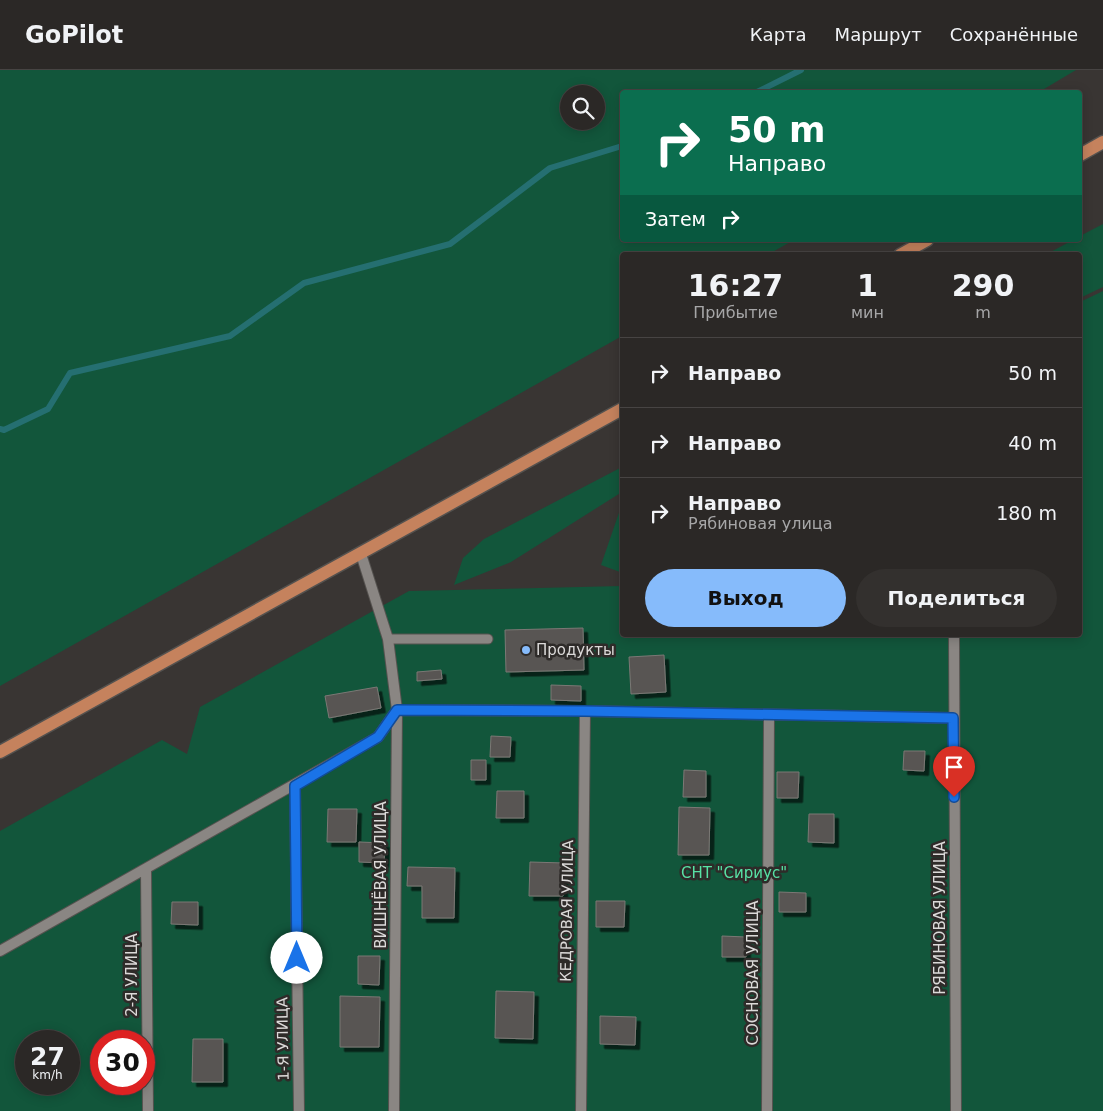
<!DOCTYPE html>
<html lang="ru">
<meta charset="utf-8">
<style>
body{margin:0;font-family:"DejaVu Sans",sans-serif;background:#33302e;color:#f1f3f6;height:100vh;display:flex;flex-direction:column;font-size:19px;white-space:nowrap}
*{box-sizing:border-box;margin:0}
p{font-size:16px;color:#a6a6a7}
.icon{flex:none;width:28px;height:28px;fill:none;stroke:currentColor;stroke-width:2;stroke-linecap:round;stroke-linejoin:round}
.map{position:relative;flex:1;overflow:hidden}
.panel{position:absolute;left:620px;top:182px;width:462px;height:385px;display:flex;flex-direction:column;background:#2b2826;border-radius:5px;box-shadow:0 2px 12px #0003,0 0 0 1px #474443}
.panel>*{flex:none}
.banner{position:absolute;left:620px;top:20px;width:462px;height:152px;border-radius:5px;box-shadow:0 2px 12px #0003,0 0 0 1px #474443;background:#0b6e4f;color:#fff;overflow:hidden}
.controls{position:absolute;left:560px;top:15px;display:grid;gap:10px}
.controls a{display:grid;place-items:center;width:45px;height:45px;border-radius:50%;background:#2b2826;box-shadow:0 2px 12px #0003,0 0 0 1px #474443;font-size:25px}
.speed{position:absolute;left:15px;top:960px;display:flex;gap:10px;font-size:25px;font-weight:700;text-align:center}
.speed>*{display:grid;place-content:center;width:65px;height:65px;border-radius:50%;background:#2b2826;box-shadow:0 2px 12px #0003,0 0 0 1px #474443;line-height:1}
.speed small{font-size:12px;font-weight:400}
.speed .limit{border:8px solid #d22;background:#fff;color:#111}
.pin{position:absolute;display:grid;place-items:center;width:42px;height:42px;color:#fff;margin:-51px -21px;border-radius:50% 50% 50% 0;rotate:-45deg;box-shadow:0 0 5px #0007}
.pin .icon{rotate:45deg}
.me{position:absolute;width:55px;margin:-28px;rotate:0deg;stroke-linejoin:round;filter:drop-shadow(0 0 4px #0008)}
.turn{display:flex;align-items:center;gap:18px;height:105px;padding:0 25px;font-size:22px}
.turn .icon{width:65px;height:65px;stroke-width:2.5}
.turn b{display:block;font-size:35px;line-height:42px}
.then{display:flex;align-items:center;height:48px;padding:0 25px;background:#0003;gap:10px;font-size:19px}
.eta{display:flex;justify-content:space-evenly;align-items:center;height:85px;text-align:center}
.eta b{font-size:30px;font-weight:800;line-height:35px}
.cta{display:flex;gap:10px;margin-top:auto;padding:10px 25px}
.cta a{flex:1;height:58px;border-radius:30px;background:#86bbfb;color:#111;font-size:20px;font-weight:800;line-height:58px;text-align:center}
.cta a+a{background:#33302e;color:#f1f3f6}
ul{padding:0;list-style:none}
li{display:flex;align-items:center;gap:15px;height:70px;padding:0 25px;border-top:1px solid #474443}
li div{flex:1}
li b{display:block;font-size:19px}
li em{font-style:normal}
header{display:flex;align-items:center;gap:30px;box-sizing:border-box;height:70px;padding:0 25px;background:#2b2826;border-bottom:1px solid #474443}
header strong{font-size:24px}
nav{display:flex;gap:28px;margin-inline-start:auto;font-size:18px}
.map>svg:first-child{display:block}
</style>
<header>
<strong>GoPilot</strong>
<nav><a>Карта</a><a>Маршрут</a><a>Сохранённые</a></nav>
</header>
<div class="map">
<svg width="1103" height="1041" viewBox="0 0 1103 1041">
<defs>
<filter id="shadow"><feDropShadow dx="4.5" dy="4.5" stdDeviation="0" flood-color="#0009"/></filter>
</defs>
<rect width="100%" height="100%" fill="#393533"/>
<path fill="#12563b" fill-rule="evenodd" d="M0,0h1076l-37,22h-417v148h172l-27,15h-145v81l-622,350zM569,24h27v27h-27z
M1103,154v63l-23,11v-43h-35l28,-15h7v-4z
M1103,221v820h-1103v-280l162,-91 25,14 13,-47 209,-116 213,-5v49h458v-333zM26,971h43v43h-43zM101,971h43v43h-43z
M622,397v25l-111,70 -57,23 9,-27 21,-19z
M622,434v67l-2,1 -19,-7z"/>
<g fill="none" stroke-linecap="round" stroke-linejoin="round">
<path stroke="#256f71" stroke-width="6" d="M757,22l44,-22
M0,359l4,1 44,-21 22,-36 160,-37 74,-53 146,-39 100,-76 72,-22"/>
</g>
<path fill="#585552" stroke="#7b7875" filter="url(#shadow)" d="M583,558l1,42 -78,2 -1,-42z
M664,585l2,37 -35,2 -2,-37z
M441,600l1,9 -25,2v-9z
M551,615l30,1v15l-30,-1z
M377,617l4,21 -52,10 -4,-22z
M491,666l20,1 -1,20h-20z
M904,681h21l-1,20 -21,-1z
M471,690h15v20h-15z
M684,700l22,1v26h-23z
M777,702h22l-1,26h-21z
M497,721h27v27h-28z
M679,737l31,1 -1,47h-31z
M328,739h29l-1,33h-29z
M809,744h25v29l-26,-1z
M359,772l26,1 -1,20 -25,-1z
M530,792l34,1 -1,33h-34z
M408,797l47,1 -1,50h-32v-32h-15z
M779,822l27,1v19h-27z
M596,831h29l-1,26h-28z
M172,832h26v23l-27,-1z
M722,866l24,1v20h-24z
M358,886h22l-1,29 -21,-1z
M496,921l38,1 -1,47 -38,-1z
M340,926l40,1 -1,50h-39z
M600,946l36,1 -1,28 -35,-1z
M193,969h30v43h-31z"/>
<g fill="none" stroke-linecap="round" stroke-linejoin="round">
<g stroke="#55524f" stroke-width="11">
<path id="service" d="M388,569h100"/>
</g>
<g stroke="#55524f" stroke-width="12">
<path id="minor" d="M361,484l27,85 9,71 -3,401
M954,565l2,476
M295,716l4,325
M146,800l2,241
M0,881l378,-214 19,-27 188,1 368,7
M581,1041l4,-400
M767,1041l2,-396"/>
</g>
<g stroke="#55524f" stroke-width="15">
<path id="primary" d="M1080,85l23,-13
M900,185l27,-15
M0,682l622,-343"/>
</g>
<use href="#service" stroke="#8a8683" stroke-width="9"/>
<use href="#minor" stroke="#8a8683" stroke-width="10"/>
<use href="#primary" stroke="#c5825d" stroke-width="12"/>
</g>
<g fill="none" stroke-linecap="round" stroke-linejoin="round">
<g stroke="#114b97" stroke-width="12">
<path id="route" d="M297,888l-2,-172 83,-49 19,-27 188,1 368,7 1,79"/>
</g>
<use href="#route" stroke="#1a73e8" stroke-width="9"/>
</g>
<circle fill="#86bbfb" stroke="#2e2b29" stroke-width="2" cx="526" cy="580" r="5"/>
<g text-anchor="middle" dominant-baseline="central" stroke-width="5" stroke-linejoin="round" paint-order="stroke">
<g font-size="15" fill="#dcdad9" stroke="#2e2b29" text-anchor="start">
<text x="536" y="580">Продукты</text>
</g>
<g font-size="15" fill="#57e2a5" stroke="#2e2b29">
<text x="734" y="803">СНТ "Сириус"</text>
</g>
<g font-size="15" fill="#dcdad9" stroke="#2e2b29">
<text transform="translate(381 805) rotate(-90)">ВИШНЁВАЯ УЛИЦА</text>
<text transform="translate(567 841) rotate(-89)">КЕДРОВАЯ УЛИЦА</text>
<text transform="translate(940 848) rotate(-90)">РЯБИНОВАЯ УЛИЦА</text>
<text transform="translate(753 903) rotate(-90)">СОСНОВАЯ УЛИЦА</text>
<text transform="translate(132 905) rotate(-90)">2-Я УЛИЦА</text>
<text transform="translate(283 969) rotate(-91)">1-Я УЛИЦА</text>
</g>
</g>
</svg>
<div class="controls">
<a><svg class="icon" aria-label="search" viewBox="0 0 24 24"><circle cx="10" cy="10" r="6"/><path d="M15 15l6 6"/></svg></a>
</div>
<div class="speed"><div>27<small>km/h</small></div><div class="limit">30</div></div>
<div class="pin" style="left:954px;top:727px;background:#d93025"><svg class="icon" aria-label="arrive" viewBox="0 0 24 24"><path d="M6 21V4h12l-3 4 3 4H6"/></svg></div>
<svg class="me" style="left:297px;top:888px" viewBox="-20 -20 40 40"><circle r="19" fill="#fff"/><path d="M0-13L10 11 0 6-10 11z" fill="#1a73e8"/></svg>
<div class="banner">
<div class="turn"><svg class="icon" aria-label="right" viewBox="0 0 24 24"><path d="M7 20v-9h11M14 6l5 5-5 5"/></svg><div><b>50 m</b>Направо</div></div>
<div class="then">Затем<svg class="icon" aria-label="right" viewBox="0 0 24 24"><path d="M7 20v-9h11M14 6l5 5-5 5"/></svg></div>
</div>
<section class="panel">
<div class="eta">
<div><b>16:27</b><p>Прибытие</p></div>
<div><b>1</b><p>мин</p></div>
<div><b>290</b><p>m</p></div>
</div>
<ul>
<li><svg class="icon" aria-label="right" viewBox="0 0 24 24"><path d="M7 20v-9h11M14 6l5 5-5 5"/></svg><div><b>Направо</b></div><em>50 m</em></li>
<li><svg class="icon" aria-label="right" viewBox="0 0 24 24"><path d="M7 20v-9h11M14 6l5 5-5 5"/></svg><div><b>Направо</b></div><em>40 m</em></li>
<li><svg class="icon" aria-label="right" viewBox="0 0 24 24"><path d="M7 20v-9h11M14 6l5 5-5 5"/></svg><div><b>Направо</b><p>Рябиновая улица</p></div><em>180 m</em></li>
</ul>
<div class="cta"><a>Выход</a><a>Поделиться</a></div>
</section>
</div>
